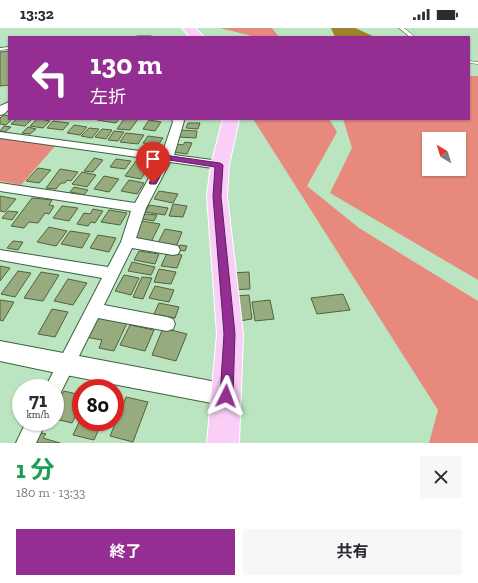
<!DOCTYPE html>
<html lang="ja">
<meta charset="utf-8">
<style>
body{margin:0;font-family:"Zilla Slab","Noto Sans JP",serif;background:#f7f7f7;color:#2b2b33;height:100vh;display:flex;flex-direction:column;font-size:15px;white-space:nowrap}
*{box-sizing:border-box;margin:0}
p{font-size:13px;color:#7c7c81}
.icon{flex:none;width:22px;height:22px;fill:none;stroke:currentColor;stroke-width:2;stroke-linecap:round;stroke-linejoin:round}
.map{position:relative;height:415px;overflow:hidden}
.details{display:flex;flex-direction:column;background:#fff;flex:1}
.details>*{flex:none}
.hud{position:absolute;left:8px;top:8px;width:462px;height:84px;border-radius:0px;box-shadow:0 1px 3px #0004;background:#942e93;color:#fff;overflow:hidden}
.needle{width:26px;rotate:322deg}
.tools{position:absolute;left:422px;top:104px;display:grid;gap:8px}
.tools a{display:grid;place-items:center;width:44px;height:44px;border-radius:0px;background:#fff;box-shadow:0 1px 3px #0004;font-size:20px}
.speed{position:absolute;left:12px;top:351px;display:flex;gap:8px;font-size:20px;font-weight:700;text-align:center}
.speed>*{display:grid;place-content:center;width:52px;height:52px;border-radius:50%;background:#fff;box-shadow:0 1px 3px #0004;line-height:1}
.speed small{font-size:10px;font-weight:400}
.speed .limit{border:6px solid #d22;background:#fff;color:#111}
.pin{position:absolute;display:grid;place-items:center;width:34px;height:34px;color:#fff;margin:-41px -17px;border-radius:50% 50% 50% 0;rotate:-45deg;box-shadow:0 0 4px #0007}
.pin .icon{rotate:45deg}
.me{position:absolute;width:44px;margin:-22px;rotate:3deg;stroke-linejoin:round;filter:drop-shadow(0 0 3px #0008)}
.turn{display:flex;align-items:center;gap:14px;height:84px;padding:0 16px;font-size:18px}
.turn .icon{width:52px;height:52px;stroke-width:2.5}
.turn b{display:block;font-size:28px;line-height:34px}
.round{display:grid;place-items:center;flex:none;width:42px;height:42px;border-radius:0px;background:#f7f7f7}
.overview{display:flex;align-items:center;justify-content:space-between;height:68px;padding:0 16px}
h1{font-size:24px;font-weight:700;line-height:30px;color:#1e9e55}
.primary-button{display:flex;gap:8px;margin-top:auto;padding:8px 16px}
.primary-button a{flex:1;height:46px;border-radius:0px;background:#942e93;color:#fff;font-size:16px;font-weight:700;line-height:46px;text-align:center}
.primary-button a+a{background:#f7f7f7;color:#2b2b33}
.status{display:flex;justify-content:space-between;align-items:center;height:28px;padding:0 20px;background:#fff;direction:ltr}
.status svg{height:11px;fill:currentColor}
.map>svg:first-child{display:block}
</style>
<div class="status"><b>13:32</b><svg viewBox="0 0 49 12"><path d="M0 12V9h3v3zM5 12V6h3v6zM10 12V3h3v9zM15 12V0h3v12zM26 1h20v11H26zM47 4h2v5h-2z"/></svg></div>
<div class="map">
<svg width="478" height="415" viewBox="0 0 478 415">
<rect width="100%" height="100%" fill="#bbe5c0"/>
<path fill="#e78a7d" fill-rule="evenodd" d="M220,0h52l7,9h-23z
M469,48h9v204l-148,-87 22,-45 -9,-29h126zM429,111h30v30h-30z
M253,91h76l8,13 -30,54 52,42 119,73v142h-49l9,-33z
M0,109l56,8 -35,40 -21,-4z"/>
<path fill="#9f802b" d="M331,0h24l20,9h-40z"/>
<path fill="#97ab7f" stroke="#51633a" d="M9,23v34l-9,1v-34z
M4,87l5,1v3h3l-6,6 -6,-1v-6z
M17,91h15l-7,7 -14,-2z
M37,91h3l10,2 -7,7 -13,-2z
M98,91h21l-3,4 -19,-3z
M124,91h14l-8,11 -13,-1z
M149,92l12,2 -6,9 -12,-2z
M53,93l16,2 -6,7 -16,-2z
M188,95h12l-2,6 -12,-1z
M74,97l13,2 -7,8 -13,-2z
M4,98l7,1 -6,5 -5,-1z
M28,99l8,2 -6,5 -8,-1z
M89,100l10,1 -7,9 -11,-2z
M102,101l10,1 -6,9 -11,-2z
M180,102l17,1 -1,7 -18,-1z
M114,103l10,1 -6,9 -10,-1z
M126,105l18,2 -6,9 -18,-2z
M148,108l15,2 -5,7 -15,-2z
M185,114l7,1 -5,11 -15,-2 4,-8 7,1z
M94,130l9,2 -10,12 -9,-1z
M116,131l15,2 -6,8 -15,-2z
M136,133l15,3 -10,15 -16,-3z
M38,140l13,2 -12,13 -13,-2z
M60,141l18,3 -7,9 -4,-1 -2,3h-4l-5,6 -10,-1z
M82,144l14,3 -9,12 -15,-3z
M104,148l15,3 -10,13 -15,-3z
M129,152l15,3 -7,11 -16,-3z
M74,159l14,3 -4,5 -14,-3z
M159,163l19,3 -5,9 -19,-4z
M0,168l16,3 -11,13 -5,-1z
M32,170l20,2 -3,5 5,1 -5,8 -4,-1 -7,10 -9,-1 -5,6 -13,-2z
M173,176l14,2 -4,11 -14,-1z
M149,177l19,3 -3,7 -20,-3z
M62,178l16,2 -9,13 -16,-3z
M93,181l10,2 -8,12 -4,-1 -3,4 -11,-2 7,-11 6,1z
M109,182l18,3 -7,12 -19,-3z
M8,183l10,1 -6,8 -10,-2z
M145,186l12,1 -3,6 -12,-2z
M142,193l18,3 -9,18 -19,-3z
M49,199l18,4 -11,15 -19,-4z
M165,201l17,3 -6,15 -18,-4z
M70,203l20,3 -8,14 -21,-4z
M98,207l18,3 -7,14 -19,-4z
M13,213l10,1 -5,8 -11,-2z
M180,217l7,1 -2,5 -7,-1z
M139,223l20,3 -4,10 -21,-4z
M167,225l15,2 -5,13 -16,-2z
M132,234l23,5 -4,8 -23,-4z
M0,238l10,2 -10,13z
M159,241l17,3 -5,12 -17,-2z
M18,243l13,2 -16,24 -14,-3z
M41,244l18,3 -16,26 -19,-3z
M249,244l1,17 -19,1 -1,-17z
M124,247l15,3 -8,17 -16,-4z
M142,249l10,1 -9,21 -10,-2z
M68,251l19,4 -14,22 -19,-4z
M155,258l19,4 -5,12 -20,-4z
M343,266l7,16 -33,4 -6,-16z
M249,267l3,24 -13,2 -3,-25z
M0,272l14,2 -11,19 -3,-1z
M270,272l4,19 -19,2 -3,-19z
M159,275l20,4 -4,11 -21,-4z
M52,281l16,3 -13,25 -17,-3z
M97,289l30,6 -13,28 -15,-3 3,-8 -16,-3z
M130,297l24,5 -9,21 -25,-6z
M163,300l24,6 -11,27 -24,-6z
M64,363l17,4v10l-9,18 -17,-4v-11z
M126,369l22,5 -15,40 -23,-6z
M81,390v4h21l-8,18 -21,-5z
M38,404l8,2 -3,4 17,5h-29z"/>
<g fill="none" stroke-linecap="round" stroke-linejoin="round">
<g stroke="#3c6142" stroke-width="1">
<path id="service" d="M399,0h5l11,9h-5z
M137,8h14l2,1h-17z
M9,19v2l-9,1v-2z
M469,33l9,1v2l-9,-1z"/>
</g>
<g stroke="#3c6142" stroke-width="2">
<path id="minor" d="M9,74v7l-5,5 -4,1v-9z
M172,91h11l1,2 -10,34 46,6 4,1 2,3 -2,3 -4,1 -50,-7 -24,46 -10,30 37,7 5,1 2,4 -2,4 -5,1 -41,-7 -28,57 63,12 6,2 2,5 -2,5 -6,2 -69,-13 -38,76 -5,2v-8h-10l57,-110 -102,-18v-10l108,17 13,-25 10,-31 -131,-20v-8l135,20 24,-43 -159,-22v-6l162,22 11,-32z
M26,394h20l-10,21h-20z"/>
</g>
<g stroke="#3c6142" stroke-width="2">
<path id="tertiary" d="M0,313l227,43 8,3 4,8 -4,8 -8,3 -161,-31 -66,-14z"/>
</g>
<g stroke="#fff" stroke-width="2">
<path id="trunk" d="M182,0h13l9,9h-14z
M223,91h16l-10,46 -2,31 16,138 -4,109h-32l10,-109 -10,-138 4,-31z"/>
</g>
<use href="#service" fill="#fff" fill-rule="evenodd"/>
<use href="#minor" fill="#fff" fill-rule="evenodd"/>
<use href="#tertiary" fill="#fff" fill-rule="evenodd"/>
<use href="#trunk" fill="#facff7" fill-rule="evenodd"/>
</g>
<path fill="#942e93" stroke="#601e60" d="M164,127l56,8 3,2 -2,31 14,138 -2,62 -2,4 -5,1 -4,-1 -2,-4 4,-62 -11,-138 2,-29 -46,-7 -13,24h-6l-1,-1z"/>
</svg>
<div class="tools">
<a><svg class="needle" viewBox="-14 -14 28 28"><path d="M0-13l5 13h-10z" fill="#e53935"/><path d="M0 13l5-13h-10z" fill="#7c7c81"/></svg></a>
</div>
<div class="speed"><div>71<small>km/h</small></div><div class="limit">80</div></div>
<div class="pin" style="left:153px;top:155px;background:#d93025"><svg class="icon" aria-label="arrive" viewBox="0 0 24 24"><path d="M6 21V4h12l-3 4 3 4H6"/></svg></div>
<svg class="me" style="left:226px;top:368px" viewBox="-20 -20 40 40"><path d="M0-17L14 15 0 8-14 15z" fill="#942e93" stroke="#fff" stroke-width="4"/></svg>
<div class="hud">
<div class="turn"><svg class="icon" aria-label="left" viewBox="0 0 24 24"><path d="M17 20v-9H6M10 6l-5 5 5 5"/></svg><div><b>130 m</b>左折</div></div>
</div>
</div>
<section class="details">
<div class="overview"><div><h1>1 分</h1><p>180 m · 13:33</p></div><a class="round"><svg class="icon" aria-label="close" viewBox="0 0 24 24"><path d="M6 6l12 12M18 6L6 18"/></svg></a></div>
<div class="primary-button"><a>終了</a><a>共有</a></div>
</section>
